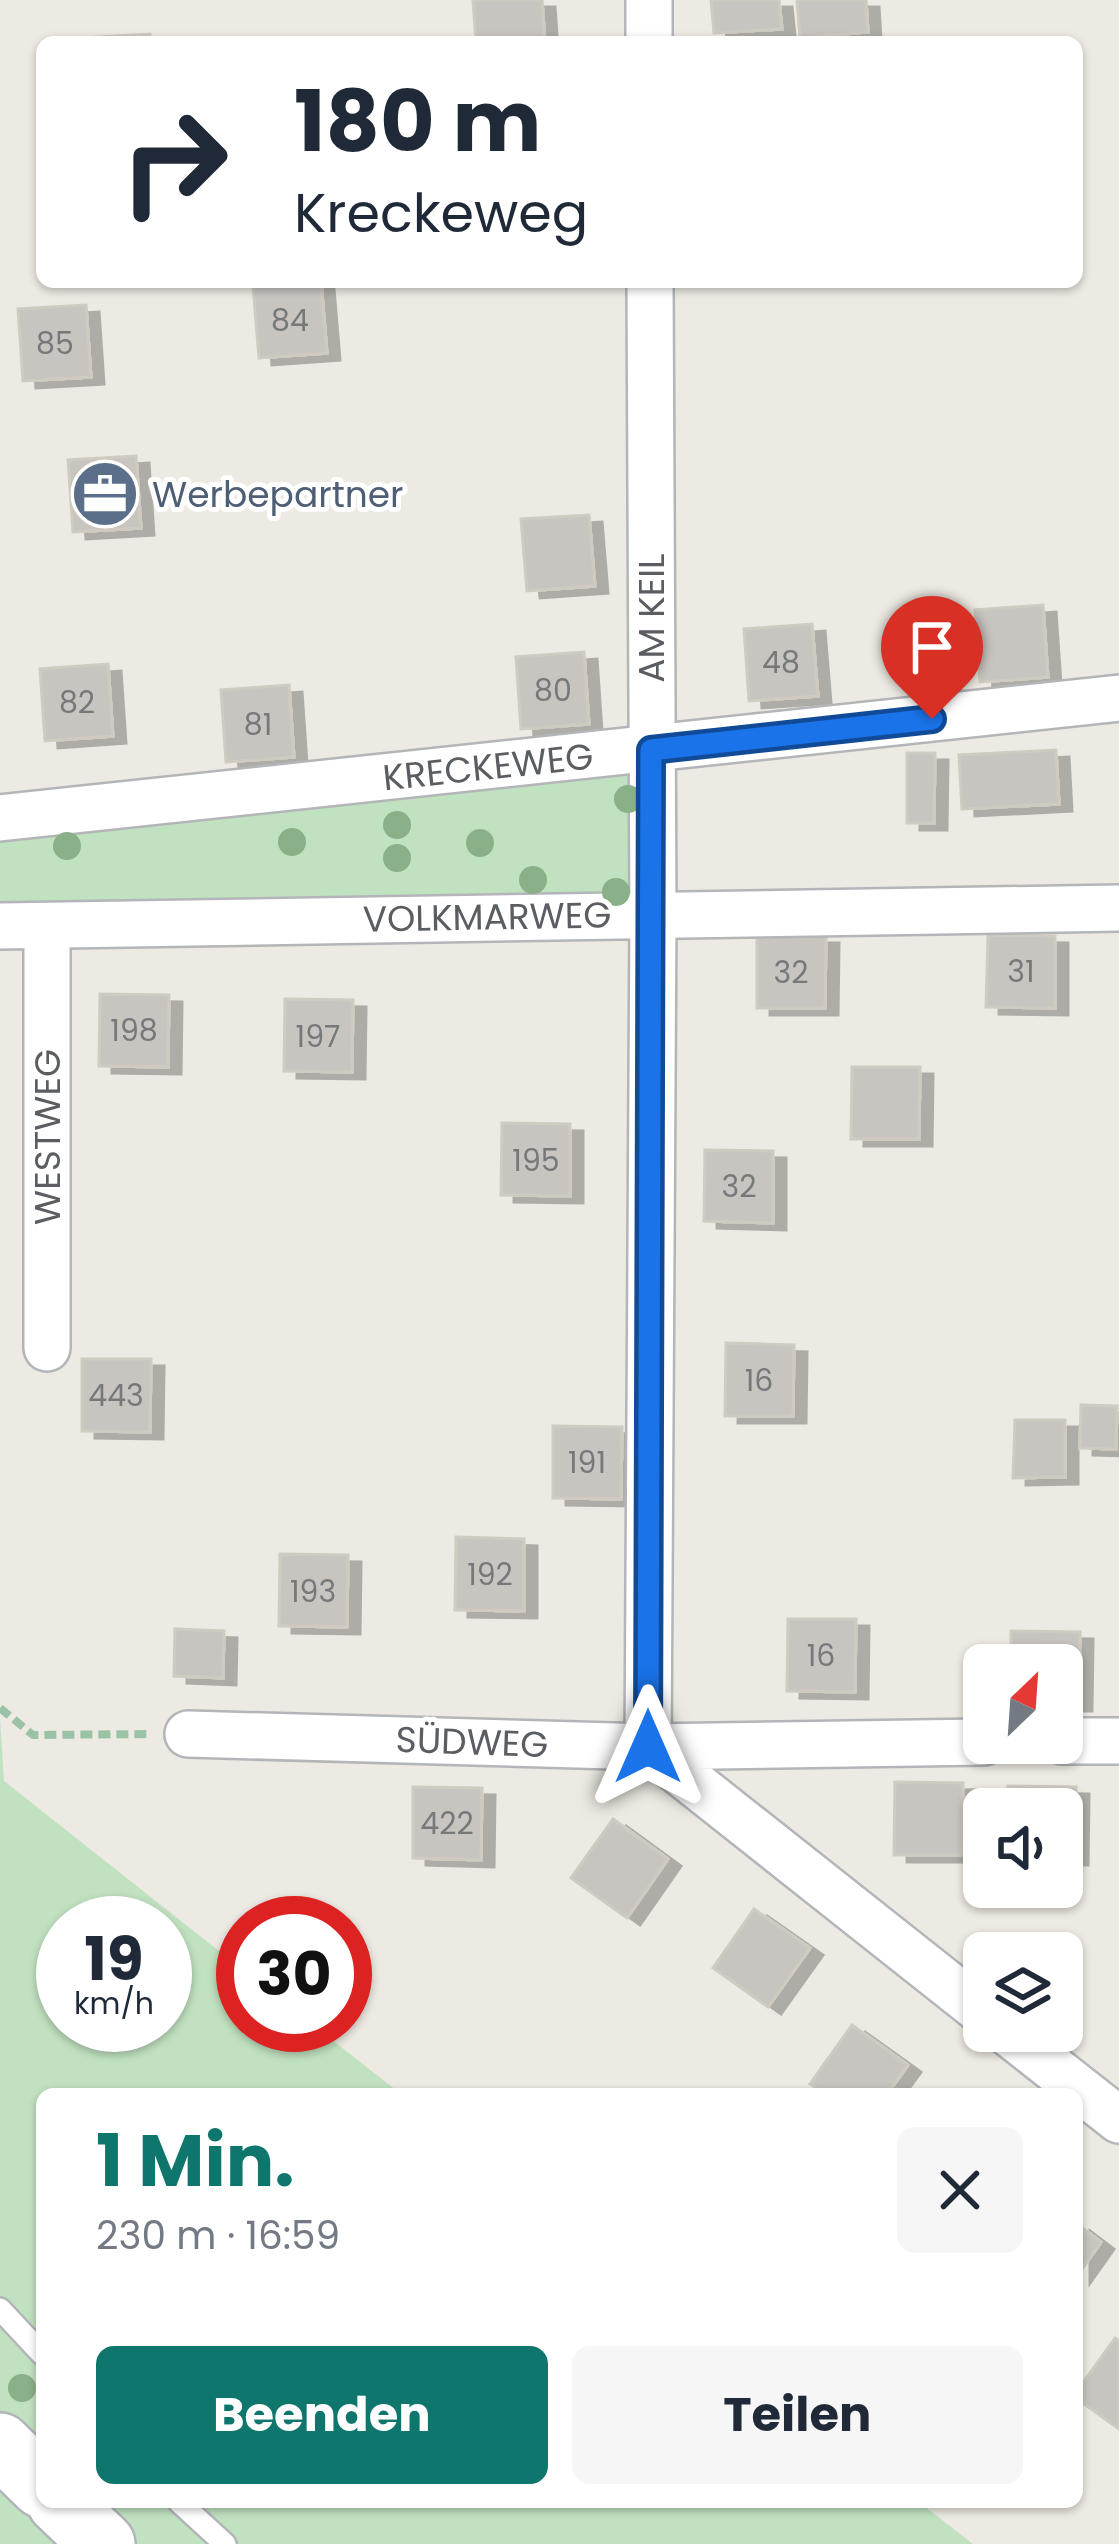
<!DOCTYPE html>
<html lang="de">
<meta charset="utf-8">
<style>
body{margin:0;font-family:Poppins,sans-serif;background:#f6f6f7;color:#1f2937;height:100vh;display:flex;flex-direction:column;font-size:45px;white-space:nowrap}
*{box-sizing:border-box;margin:0}
p{font-size:39px;color:#747a83}
.icon{flex:none;width:66px;height:66px;fill:none;stroke:currentColor;stroke-width:2;stroke-linecap:round;stroke-linejoin:round}
.map{position:relative;flex:1;overflow:hidden}
.drawer{position:absolute;left:36px;top:2088px;width:1047px;height:420px;display:flex;flex-direction:column;background:#fff;border-radius:18px;box-shadow:0 3px 9px #0004}
.drawer>*{flex:none}
.guide{position:absolute;left:36px;top:36px;width:1047px;height:252px;border-radius:18px;box-shadow:0 3px 9px #0004;background:#fff;color:#1f2937;overflow:hidden}
.needle{width:78px;rotate:25deg}
.tools{position:absolute;left:963px;top:1644px;display:grid;gap:24px}
.tools a{display:grid;place-items:center;width:120px;height:120px;border-radius:18px;background:#fff;box-shadow:0 3px 9px #0004;font-size:60px}
.speed{position:absolute;left:36px;top:1896px;display:flex;gap:24px;font-size:60px;font-weight:700;text-align:center}
.speed>*{display:grid;place-content:center;width:156px;height:156px;border-radius:50%;background:#fff;box-shadow:0 3px 9px #0004;line-height:1}
.speed small{font-size:30px;font-weight:400}
.speed .limit{border:18px solid #d22;background:#fff;color:#111}
.pin{position:absolute;display:grid;place-items:center;width:102px;height:102px;color:#fff;margin:-123px -51px;border-radius:50% 50% 50% 0;rotate:-45deg;box-shadow:0 0 12px #0007}
.pin .icon{rotate:45deg}
.me{position:absolute;width:132px;margin:-66px;rotate:0deg;stroke-linejoin:round;filter:drop-shadow(0 0 9px #0008)}
.turn{display:flex;align-items:center;gap:42px;height:252px;padding:0 60px;font-size:54px}
.turn .icon{width:156px;height:156px;stroke-width:2.5}
.turn b{display:block;font-size:84px;line-height:102px}
.round{display:grid;place-items:center;flex:none;width:126px;height:126px;border-radius:18px;background:#f6f6f7}
.summary{display:flex;align-items:center;justify-content:space-between;height:204px;padding:0 60px}
h1{font-size:72px;font-weight:700;line-height:90px;color:#0f766e}
.button{display:flex;gap:24px;margin-top:auto;padding:24px 60px}
.button a{flex:1;height:138px;border-radius:18px;background:#0f766e;color:#fff;font-size:48px;font-weight:700;line-height:138px;text-align:center}
.button a+a{background:#f6f6f7;color:#1f2937}
.map>svg:first-child{display:block}
</style>
<div class="map">
<svg width="1119" height="2544" viewBox="0 0 1119 2544">
<defs>
<filter id="shadow"><feDropShadow dx="13" dy="7" stdDeviation="0" flood-color="#0004"/></filter>
</defs>
<rect width="100%" height="100%" fill="#eceae2"/>
<path fill="#c1e2c0" fill-rule="evenodd" d="M677,723l-1,204 -676,9v-134z
M0,1718l4,63 239,189v55h70l88,69h-359v408h877l54,42h-973zM63,1923h102v102h-102z"/>
<path fill="#c8c4c0" stroke="#d0cbc1" stroke-width="3" filter="url(#shadow)" d="M473,0h69l3,42h-69z
M711,0h68l3,29 -68,4z
M797,0h69l2,32 -68,6z
M150,34v8h-68v-4z
M321,282l6,71 -68,5 -6,-72z
M86,305l5,72 -68,4 -5,-72z
M136,456l5,72 -68,4 -5,-72z
M589,515l6,71 -68,5 -6,-72z
M1043,605l5,72 -68,5 -5,-72z
M812,624l6,72 -69,5 -5,-72z
M584,652l5,72 -68,5 -5,-72z
M108,664l5,72 -68,5 -5,-72z
M289,685l5,72 -68,5 -5,-72z
M1056,750l3,54 -97,5 -3,-54z
M907,753h28l-1,70h-27z
M988,935l67,1v72l-69,-1z
M757,936h69l-1,72h-68z
M100,994l69,1 -1,72 -69,-1z
M285,999l68,1 -1,72 -68,-1z
M852,1067h68l-1,72h-68z
M502,1123l68,1v72l-69,-1z
M705,1150l68,1v72l-69,-2z
M726,1343l68,2 -1,71h-68z
M82,1359h69l-1,73 -68,-1z
M1081,1405l36,1 -1,43 -36,-1z
M1015,1420h50v57l-52,1z
M553,1426l69,1 -1,72 -68,-1z
M456,1537l68,2v72l-69,-1z
M280,1554l68,1 -1,72 -68,-1z
M788,1619h68l-1,73 -68,-1z
M175,1629l49,2 -1,47 -49,-2z
M1011,1631l69,1 -1,72h-17v-39h-51z
M895,1782l68,1 -1,72h-68z
M1008,1786l68,1 -1,71h-13v-49h-55z
M413,1787l69,1 -1,72 -68,-2z
M613,1819l55,40 -41,59 -56,-40z
M754,1909l56,39 -42,59 -55,-39z
M852,2025l56,40 -21,29h-63l-14,-10z
M1077,2224l24,18 -24,34z
M1115,2338l4,3v88l-42,-30v-8z"/>
<g fill="none" stroke-linecap="round" stroke-linejoin="round">
<g stroke="#b3b5b9" stroke-width="26">
<path id="lane" d="M0,2309l42,45
M179,2502l46,42"/>
</g>
<g stroke="#b3b5b9" stroke-width="50">
<path id="street" d="M649,0v42
M650,282l3,632 -5,833 336,266
M0,818l1119,-120
M0,926l1119,-18
M47,926v422
M188,1734l460,13 336,-5
M1062,1741h57
M1006,2031l113,89"/>
</g>
<g stroke="#b1b5b9" stroke-width="68">
<path id="secondary" d="M0,2445l42,41
M59,2502l44,42"/>
</g>
<path stroke="#9ac3a5" stroke-width="8" stroke-dasharray="12 6" stroke-linecap="butt" d="M0,1708l33,27 117,-1"/>
<use href="#lane" stroke="#fff" stroke-width="21"/>
<use href="#street" stroke="#fff" stroke-width="45"/>
<use href="#secondary" stroke="#fff" stroke-width="63"/>
</g>
<g fill="#8ab087">
<circle cx="628" cy="799" r="14"/>
<circle cx="397" cy="825" r="14"/>
<circle cx="292" cy="842" r="14"/>
<circle cx="480" cy="843" r="14"/>
<circle cx="67" cy="846" r="14"/>
<circle cx="397" cy="858" r="14"/>
<circle cx="533" cy="880" r="14"/>
<circle cx="616" cy="892" r="14"/>
<circle cx="22" cy="2388" r="14"/>
</g>
<g fill="none" stroke-linecap="round" stroke-linejoin="round">
<g stroke="#114b97" stroke-width="30">
<path id="route" d="M648,1747l3,-997 281,-31"/>
</g>
<use href="#route" stroke="#1a73e8" stroke-width="21"/>
</g>
<defs>
<g id="office-disc" transform="scale(3.45)"><circle r="9.5" fill="#5c6f8a" stroke="#fff"/><path d="M-6-3h4V-5.5h4V-3h4V5H-6ZM-1-4.5V-3h2v-1.5ZM-6 0V1H6V0Z" fill="#fff"/></g>
</defs>
<g fill-rule="evenodd">
<use href="#office-disc" x="105" y="494"/>
</g>
<g text-anchor="middle" dominant-baseline="central" stroke-width="10" stroke-linejoin="round" paint-order="stroke">
<g font-size="30" fill="#76787a">
<text x="290" y="320">84</text>
<text x="55" y="343">85</text>
<text x="781" y="662">48</text>
<text x="553" y="690">80</text>
<text x="77" y="702">82</text>
<text x="258" y="724">81</text>
<text x="1021" y="971">31</text>
<text x="791" y="972">32</text>
<text x="134" y="1030">198</text>
<text x="318" y="1036">197</text>
<text x="536" y="1160">195</text>
<text x="739" y="1186">32</text>
<text x="759" y="1380">16</text>
<text x="116" y="1395">443</text>
<text x="587" y="1462">191</text>
<text x="490" y="1574">192</text>
<text x="313" y="1591">193</text>
<text x="821" y="1655">16</text>
<text x="447" y="1823">422</text>
</g>
<g font-size="36" fill="#4e5e75" stroke="#fff" text-anchor="start">
<text x="152" y="494">Werbepartner</text>
</g>
<g font-size="36" fill="#5a5e62" stroke="#fff">
<text transform="translate(651 618) rotate(-90)">AM KEIL</text>
<text transform="translate(488 767) rotate(-6)">KRECKEWEG</text>
<text transform="translate(487 917) rotate(-1)">VOLKMARWEG</text>
<text transform="translate(47 1137) rotate(-90)">WESTWEG</text>
<text transform="translate(472 1742) rotate(2)">SÜDWEG</text>
</g>
</g>
</svg>
<div class="tools">
<a><svg class="needle" viewBox="-14 -14 28 28"><path d="M0-13l5 13h-10z" fill="#e53935"/><path d="M0 13l5-13h-10z" fill="#747a83"/></svg></a>
<a><svg class="icon" aria-label="sound" viewBox="0 0 24 24"><path d="M4 9h4l5-4v14l-5-4H4zM17 9q2 3 0 6"/></svg></a>
<a><svg class="icon" aria-label="layers" viewBox="0 0 24 24"><path d="M12 4l9 5-9 5-9-5zM3 14l9 5 9-5"/></svg></a>
</div>
<div class="speed"><div>19<small>km/h</small></div><div class="limit">30</div></div>
<div class="pin" style="left:932px;top:719px;background:#d93025"><svg class="icon" aria-label="arrive" viewBox="0 0 24 24"><path d="M6 21V4h12l-3 4 3 4H6"/></svg></div>
<svg class="me" style="left:648px;top:1747px" viewBox="-20 -20 40 40"><path d="M0-17L14 15 0 8-14 15z" fill="#1a73e8" stroke="#fff" stroke-width="4"/></svg>
<div class="guide">
<div class="turn"><svg class="icon" aria-label="right" viewBox="0 0 24 24"><path d="M7 20v-9h11M14 6l5 5-5 5"/></svg><div><b>180 m</b>Kreckeweg</div></div>
</div>
<section class="drawer">
<div class="summary"><div><h1>1 Min.</h1><p>230 m · 16:59</p></div><a class="round"><svg class="icon" aria-label="close" viewBox="0 0 24 24"><path d="M6 6l12 12M18 6L6 18"/></svg></a></div>
<div class="button"><a>Beenden</a><a>Teilen</a></div>
</section>
</div>
